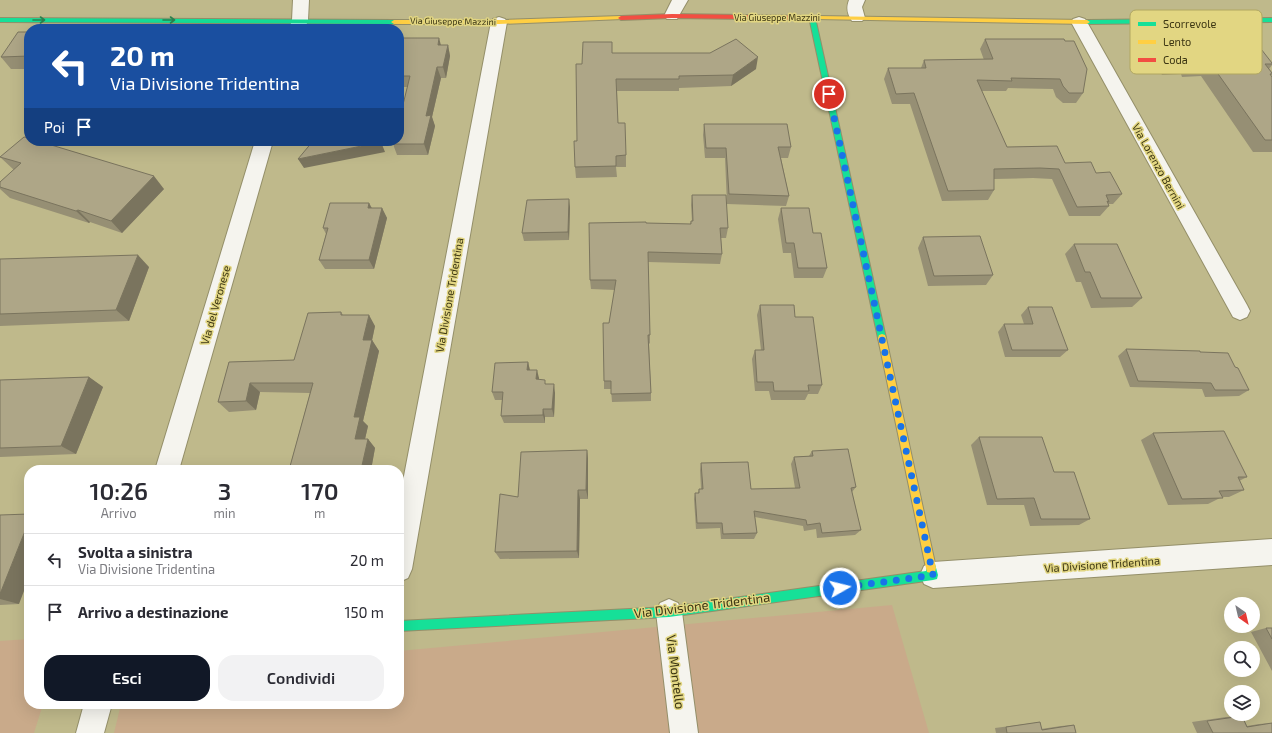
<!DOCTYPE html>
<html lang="it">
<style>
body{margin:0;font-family:"Exo 2",sans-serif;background:#f2f2f3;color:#2b2b33;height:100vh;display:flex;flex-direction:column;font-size:15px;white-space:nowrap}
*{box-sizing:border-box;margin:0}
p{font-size:13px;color:#7c7c81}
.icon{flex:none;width:22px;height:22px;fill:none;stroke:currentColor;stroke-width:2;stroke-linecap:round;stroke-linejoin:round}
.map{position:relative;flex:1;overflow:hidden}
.panel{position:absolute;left:24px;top:465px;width:380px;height:244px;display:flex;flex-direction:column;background:#fff;border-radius:16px;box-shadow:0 4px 16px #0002}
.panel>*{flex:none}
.banner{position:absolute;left:24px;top:24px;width:380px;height:122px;border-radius:16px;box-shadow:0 4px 16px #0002;background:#1a4fa0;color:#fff;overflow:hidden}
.needle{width:26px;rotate:146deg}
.controls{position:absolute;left:1224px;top:597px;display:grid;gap:8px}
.controls a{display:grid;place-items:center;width:36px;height:36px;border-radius:50%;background:#fff;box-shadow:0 4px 16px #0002;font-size:20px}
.pin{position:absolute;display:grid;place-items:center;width:34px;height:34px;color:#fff;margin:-17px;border:2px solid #fff;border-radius:50%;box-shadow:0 1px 4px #0007}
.me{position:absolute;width:44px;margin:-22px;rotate:82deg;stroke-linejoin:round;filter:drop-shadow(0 0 3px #0008)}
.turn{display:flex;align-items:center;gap:14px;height:84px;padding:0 20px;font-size:18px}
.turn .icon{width:52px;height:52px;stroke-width:2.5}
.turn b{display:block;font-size:28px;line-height:34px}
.then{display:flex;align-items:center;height:38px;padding:0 20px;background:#0003;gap:8px;font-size:15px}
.eta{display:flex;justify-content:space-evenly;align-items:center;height:68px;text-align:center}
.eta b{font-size:24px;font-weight:600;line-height:28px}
.button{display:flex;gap:8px;margin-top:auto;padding:8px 20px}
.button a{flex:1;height:46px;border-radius:16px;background:#111827;color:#fff;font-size:16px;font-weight:600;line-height:46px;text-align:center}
.button a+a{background:#f2f2f3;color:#2b2b33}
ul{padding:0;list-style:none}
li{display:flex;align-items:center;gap:12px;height:52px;padding:0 20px;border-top:1px solid #e1e1e2}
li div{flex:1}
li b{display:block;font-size:15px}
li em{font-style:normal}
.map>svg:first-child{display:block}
</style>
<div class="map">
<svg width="1272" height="733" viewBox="0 0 1272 733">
<rect width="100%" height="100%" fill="#bfb98b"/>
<path fill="#c9aa8a" d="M892,605l37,128h-815l7,-29h278v-53z
M29,639v65h14l-9,29h-34v-92z"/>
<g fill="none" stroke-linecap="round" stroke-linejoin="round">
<g stroke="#948f69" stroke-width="2">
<path id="street" d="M293,0h16l-1,20 -3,9h-16l3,-9z
M672,0h16l-11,19h-10l-3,-3z
M849,0h16l-3,7 3,11 -3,3h-10c-5,-7 -6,-13 -3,-21z
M499,17l6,2 2,3 -95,547 -4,9 -9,4v-80l92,-480 2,-3z
M1079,17l6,2 2,3 160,283 3,6 -3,6 -7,3 -7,-3 -162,-295 2,-3z
M255,141h18l-94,329h-24z
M1272,539v26l-339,23 -9,-4 -4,-9 4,-9 9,-4z
M669,599l9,4 4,9 16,121h-28l-14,-121 4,-9z
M84,704h28l-8,29h-28z"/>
</g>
<g stroke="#948f69" stroke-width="2">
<path id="fast" d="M812,15l3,2 71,321 -1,3h-6l-1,-3 -69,-321z
M0,18l394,2 3,2 -3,2 -394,-2z
M1272,18v4l-185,2 -3,-2 3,-2z
M931,563l4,1 3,11 -1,4 -4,1 -264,37 -270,14v-10l270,-14 257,-36 1,-7z"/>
</g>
<g stroke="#948f69" stroke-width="2">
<path id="slow" d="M621,16l3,2 -1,1 -124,5h-105l-3,-2 3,-2h105z
M817,16l270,4 3,2 -3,2 -272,-5 -1,-1z
M882,334l3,1 1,3 50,230 -1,4 -4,1 -4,-1 -1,-4 -48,-230 1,-3z"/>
</g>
<g stroke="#948f69" stroke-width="2">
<path id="jam" d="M672,14l145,2 3,2 -3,2 -145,-2 -51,2 -3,-2 3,-2z"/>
</g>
<use href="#street" fill="#f5f4ee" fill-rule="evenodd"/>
<use href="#fast" fill="#16e098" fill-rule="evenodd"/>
<use href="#slow" fill="#ffcf43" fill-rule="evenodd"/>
<use href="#jam" fill="#f24e42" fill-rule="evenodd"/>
</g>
<path fill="#968f74" d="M29,32v37h-18l-10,-12z
M399,38l42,7h7l2,11 -4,22h-5l-9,39 3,9 -7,29h-31l-4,-11 15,-57h-9z
M1156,38l84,2 32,23v2l-3,4 3,4 -1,3 1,1v75h-19l-52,-76 -19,1 -1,-3 -19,1 -15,-25z
M985,39h79l19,54 -7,10h-13l-7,-6 -3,-8 -45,-1 -2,3h-25l26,56 58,16 31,10 26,21 -9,10h-5l1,2 -9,10h-31l-17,-37 -19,-1 -39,1v11l-6,10 -46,1 -32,-97h-18l-8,-25 4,-11h33l3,-8h60l-4,-11z
M612,53l144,16 -25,17 -52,2v3h-62l1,32 8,32v12h-10l1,10 -41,1 -1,-11 7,-103z
M704,124l87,23 -3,11h-7l8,38 -3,10 -59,-2 -2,-46h-20l-2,-23z
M0,157l164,32 -42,44 -32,-11 -1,1 -79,-25 -10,-9v-7l14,-12z
M692,195l36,33 -2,10h-5l1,16 -2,10 -72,-2 2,73v8l-1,1 2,49v8l-39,1 -1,-13h-7v-8l5,-58 6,-33 -24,-1 -1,-9 56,-57 44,1 1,-3h1l-1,-16z
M369,203l3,5h10l5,10 -13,51h-49l-6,-9 7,-26 -3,-6z
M570,207l-1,33 -45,1 -2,-8z
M781,208l32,25 14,35 -4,10h-29l-3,-25h-8l-5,-34z
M923,237l70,38 -7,10 -58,1 -10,-38z
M1074,244l68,54 -10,9 -41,1 -10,-26h-5l-11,-28z
M0,259l149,8 -20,54 -129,5z
M760,305l35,12 27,68 -4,9h-10l-3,6h-34l-2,-9h-14l-3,-32 3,-9h6l-4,-35z
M1028,307l40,43 -8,7h-55l-7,-25 6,-8h20l-3,-9z
M341,312l2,3 32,11 -3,14 7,11 -16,70 5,5 -3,13h3l7,9 -4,22h-82l21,-77 -50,-1 -4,18 -27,2 -11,-10 11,-40 65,-2z
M1126,349l74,3 35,15 14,23 -10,6 -34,1 -3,-8 -72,-2 -12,-31z
M528,362l2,8 9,8v2l7,4 9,9 -1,24h-9v6h-41l-3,-7 1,-16h-7l-3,-8z
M89,377l14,10 -27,67 -76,3v-77z
M1153,433l94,44 -8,4 5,9 -15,7h-7l-14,7 -40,1 -27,-65z
M979,437l111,82 -11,6 -49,1 -6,-21h-37l-16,-60z
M587,450l1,9v40h-8l-1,59 -79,1 -5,-7 23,-55z
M812,451l44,36 -4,5 9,38 -6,5 -38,3 -1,-9 -12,2 -1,-5 -48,-9 2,16 -3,6h-33l-1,-11 -24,1 -2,-30 1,-6h3l1,-4h2l-1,-19 1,-7 50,26 44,-1 -4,-24 3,-7 15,-1z
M0,515l19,89 -19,1z
M1266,628h6v43l-21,-39z
M1242,716l5,10 12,-2 13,-1v10h-75l-5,-11 34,-5z
M1040,722l1,7 20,-3 13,-1 2,8h-80l-1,-5z"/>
<path fill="#7a745e" d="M439,38l3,11 -4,-4z
M448,45l2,11 -4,22 -3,-11z
M758,57l-2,12 -25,17 2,-11z
M437,67l4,11 -9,39 3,9 -7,29 -4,-11 2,-28z
M381,142l4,10 -81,16 -6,-9z
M154,176l10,13 -42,44 -11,-12z
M569,199l1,8 -1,33 -1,-8z
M369,203l5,10 -6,-5z
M382,208l5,10 -13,51 -5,-9z
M78,210l12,12 -1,1 -13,-12z
M138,255l11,12 -20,54 -13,-11z
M369,315l6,11 -5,24 -7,-10z
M372,340l7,11 -16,70 5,5 -5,22 -8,-9 -1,-22z
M528,362l2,9 -3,-1z
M537,370l2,8 -1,10 -2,-9z
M89,377l14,10 -27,67 -15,-8z
M250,383l10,9 -4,18 -10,-9z
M554,384l1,9 -1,24 -2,-8z
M543,409l2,8v6l-2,-8z
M368,439l7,9 -4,22h-10z
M587,450l1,9v40l-2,-9z
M578,490l2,9 -1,59 -2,-7z
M29,521v57l-10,26 -19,-5v-5z"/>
<path fill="#aea687" stroke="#7a745e" d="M49,27h30l-1,2h-30z
M18,32h11v24l-28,1z
M399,38h40l-1,7h10l-5,22h-6l-11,49 5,-1 -7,29h-31l1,-3h5v-20l11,-45h-11z
M1156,38h83l1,2h14l18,23v1h-7l7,9v1h-2l2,3v63h-7l-54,-76 -19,1 -2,-3h-18z
M736,39l22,18 -25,18 -54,1v3h-63l2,44h7l1,32 -10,1v10l-41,1 -1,-26h3l-1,-77h6l1,-22h29v11h98z
M985,39h79l1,2h9l13,28 -4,24h-14l-6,-7 -3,-7 -49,-1 1,3 -35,-1 30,67 50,-1 8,17 26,-1 5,11 14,-1 12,22 -16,1 3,7 -2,-1 2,5 -32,1 -18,-38 -19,-1 -46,1v21l-46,1 -34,-98 -18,1 -8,-26h38l-2,-8 69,-1z
M704,124h83l4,23h-13l11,49 -60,-2 -3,-46h-20z
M24,137l5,1v3h9l116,35 -43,45 -33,-11 -2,1 -76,-24v-5l21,-19 -21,-6z
M313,141h68v1l-83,17z
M692,195h34l2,33h-8l2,26 -74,-2 2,83h-2l3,58 -40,1v-13h-7l-1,-58h6l7,-43h-26l-1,-57 57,-1v1l45,1v-3h2z
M569,199l-1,33 -46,1 5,-33z
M330,203h39l-1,5h14l-13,52h-50l9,-32h-5z
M781,208h28l4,25h8l6,35h-29l-4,-25h-8z
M980,236l13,39 -59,1 -11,-39z
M1074,244h43l25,54h-41l-11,-26h-5z
M138,255l-22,55 -116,4v-55z
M760,305h34l1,12h18l9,68h-14l1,6h-35l-1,-9h-16l-2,-32h9z
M1028,307h24l16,43h-56l-8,-26h29z
M341,312v3h28l-6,25h9l-18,77h6l-5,22h13l-7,31h-72l24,-87h-63l-4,18 -28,1 11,-40 65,-2 14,-47z
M1126,349l74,2v1l28,1 7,14 3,1 11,22h-34l-4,-7 -73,-2z
M528,362l-1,8h10l-1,9 9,1v4h9l-2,25h-9v6l-42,1 2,-24h-11l3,-29z
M89,377l-28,69 -61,2v-68z
M1224,431l23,46h-9l6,13 -25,1 4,7 -41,1 -29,-66z
M979,437h63l12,35h20l16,47h-49l-7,-21 -37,1z
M848,449l8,38 -5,1 10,42 -39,3 -2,-10 -13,2 -1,-5 -52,-9 3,22 -34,1 -1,-11h-25l-2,-30h4v-4h4l-2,-26 47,-1 3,27 49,-1 -6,-31 19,-1 -1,-5z
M587,450l-1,40h-8l-1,61 -82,1 5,-58 18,3 3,-45z
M275,469l-1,1h-56z
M29,514v7l-29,73v-79z
M1266,628h6v11z
M1242,716l5,11 25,-4v10h-59l-6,-12z
M1040,722l2,8 32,-5 2,8h-69l-1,-6z"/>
<defs><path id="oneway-shaft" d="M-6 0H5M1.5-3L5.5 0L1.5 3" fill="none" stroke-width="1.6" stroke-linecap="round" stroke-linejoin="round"/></defs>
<g stroke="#2b824f">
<use href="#oneway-shaft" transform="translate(39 20)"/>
<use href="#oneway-shaft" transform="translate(169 20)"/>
</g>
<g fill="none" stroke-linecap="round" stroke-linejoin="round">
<path stroke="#1a73e8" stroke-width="7" stroke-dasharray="0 12.6" d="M829,94l104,481 -93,13"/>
</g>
<g text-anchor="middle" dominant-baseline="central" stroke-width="3" stroke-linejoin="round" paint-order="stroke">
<g font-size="9" fill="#3c3613" stroke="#e2d682">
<text x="777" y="17">Via Giuseppe Mazzini</text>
<text transform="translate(453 21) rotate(1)">Via Giuseppe Mazzini</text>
</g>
<g font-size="11" fill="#3c3613" stroke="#e2d682">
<text transform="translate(1159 166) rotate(61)">Via Lorenzo Bernini</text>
<text transform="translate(449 295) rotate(-80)">Via Divisione Tridentina</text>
<text transform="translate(215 305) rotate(-74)">Via del Veronese</text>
<text transform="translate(1102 564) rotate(-4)">Via Divisione Tridentina</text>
</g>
<g font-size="13" fill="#3c3613" stroke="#e2d682">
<text transform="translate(702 605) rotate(-7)">Via Divisione Tridentina</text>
<text transform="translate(676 672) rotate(83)">Via Montello</text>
</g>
</g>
<rect x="1130" y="10" width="132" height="64" rx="6" fill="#e2d682" stroke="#b0a661" stroke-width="1"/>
<rect x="1138" y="22" width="18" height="4" fill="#16e098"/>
<rect x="1138" y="40" width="18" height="4" fill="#ffcf43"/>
<rect x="1138" y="58" width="18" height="4" fill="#f24e42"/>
<g font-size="11" fill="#3c3613">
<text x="1163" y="28">Scorrevole</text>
<text x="1163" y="46">Lento</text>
<text x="1163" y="64">Coda</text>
</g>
</svg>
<div class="controls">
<a><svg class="needle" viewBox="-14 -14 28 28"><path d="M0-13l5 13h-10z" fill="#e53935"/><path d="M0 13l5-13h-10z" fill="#7c7c81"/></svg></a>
<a><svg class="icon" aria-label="search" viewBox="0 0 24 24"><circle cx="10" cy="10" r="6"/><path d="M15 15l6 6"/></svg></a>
<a><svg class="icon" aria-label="layers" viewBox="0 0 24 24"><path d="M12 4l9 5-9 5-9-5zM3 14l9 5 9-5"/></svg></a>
</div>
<div class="pin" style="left:829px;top:94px;background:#d93025"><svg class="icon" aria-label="arrive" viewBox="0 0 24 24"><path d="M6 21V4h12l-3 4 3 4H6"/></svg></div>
<svg class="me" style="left:840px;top:588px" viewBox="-20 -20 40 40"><circle r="17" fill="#1a73e8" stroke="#fff" stroke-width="3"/><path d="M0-11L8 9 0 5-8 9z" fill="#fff"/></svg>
<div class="banner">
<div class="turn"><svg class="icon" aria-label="left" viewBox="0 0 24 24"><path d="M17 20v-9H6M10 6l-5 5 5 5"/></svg><div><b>20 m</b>Via Divisione Tridentina</div></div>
<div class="then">Poi<svg class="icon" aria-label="arrive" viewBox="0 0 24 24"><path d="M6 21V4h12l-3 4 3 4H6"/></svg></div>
</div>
<section class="panel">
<div class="eta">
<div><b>10:26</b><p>Arrivo</p></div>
<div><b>3</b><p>min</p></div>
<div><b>170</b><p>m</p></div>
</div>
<ul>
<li><svg class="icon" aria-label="left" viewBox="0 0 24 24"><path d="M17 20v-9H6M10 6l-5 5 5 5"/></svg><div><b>Svolta a sinistra</b><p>Via Divisione Tridentina</p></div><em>20 m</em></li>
<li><svg class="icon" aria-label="arrive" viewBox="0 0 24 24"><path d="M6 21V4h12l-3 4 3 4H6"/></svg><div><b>Arrivo a destinazione</b></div><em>150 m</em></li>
</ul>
<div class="button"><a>Esci</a><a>Condividi</a></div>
</section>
</div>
